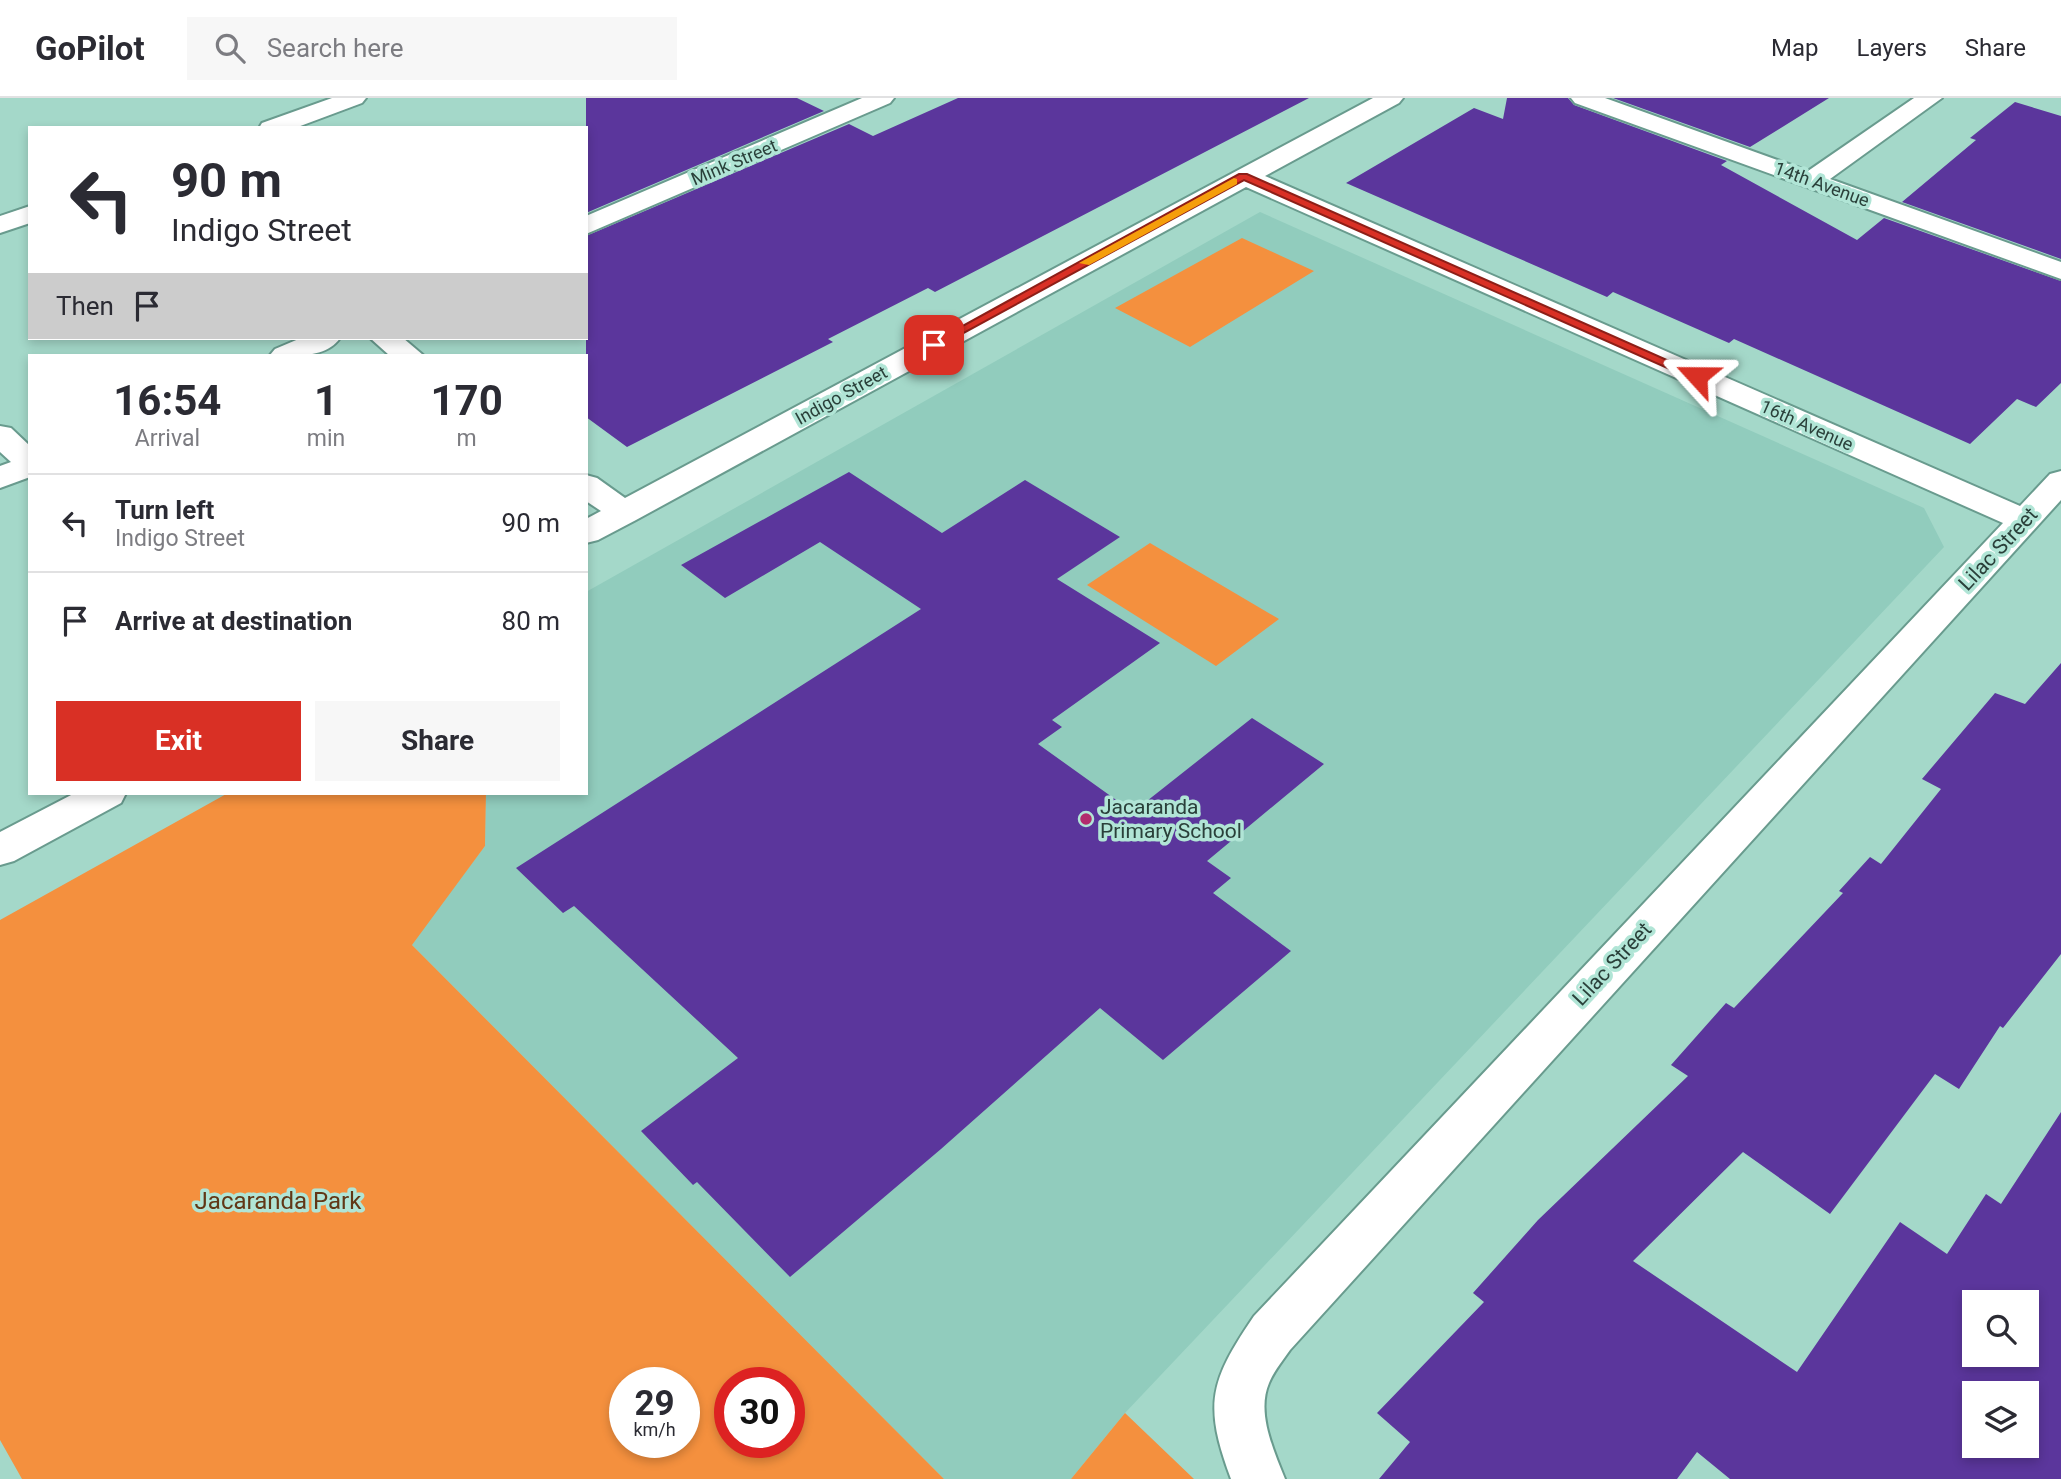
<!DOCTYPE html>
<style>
body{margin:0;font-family:Roboto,sans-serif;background:#f7f7f7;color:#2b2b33;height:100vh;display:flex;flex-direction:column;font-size:26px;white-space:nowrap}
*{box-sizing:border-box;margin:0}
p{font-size:23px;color:#7c7c81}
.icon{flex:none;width:38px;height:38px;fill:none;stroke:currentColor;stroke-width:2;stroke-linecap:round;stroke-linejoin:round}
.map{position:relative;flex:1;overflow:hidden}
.drawer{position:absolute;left:28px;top:256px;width:560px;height:441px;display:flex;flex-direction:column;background:#fff;border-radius:0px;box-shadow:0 4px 10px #0003}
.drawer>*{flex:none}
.guide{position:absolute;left:28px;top:28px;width:560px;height:214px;border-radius:0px;box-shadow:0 4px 10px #0003;background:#fff;color:#2b2b33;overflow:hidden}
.fabs{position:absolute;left:1962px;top:1192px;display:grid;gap:14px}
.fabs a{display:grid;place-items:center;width:77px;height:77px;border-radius:0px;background:#fff;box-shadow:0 4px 10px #0003;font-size:35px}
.speed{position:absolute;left:609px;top:1269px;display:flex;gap:14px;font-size:35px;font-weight:700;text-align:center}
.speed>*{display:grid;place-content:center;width:91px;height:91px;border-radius:50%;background:#fff;box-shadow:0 4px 10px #0003;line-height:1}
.speed small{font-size:18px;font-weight:400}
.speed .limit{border:10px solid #d22;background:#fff;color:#111}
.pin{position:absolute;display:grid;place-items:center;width:60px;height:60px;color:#fff;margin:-30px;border-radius:14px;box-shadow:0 4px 10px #0006}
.me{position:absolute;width:77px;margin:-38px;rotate:294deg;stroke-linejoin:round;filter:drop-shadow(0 0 5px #0008)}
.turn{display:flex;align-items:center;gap:24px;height:147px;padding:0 28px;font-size:32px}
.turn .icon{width:91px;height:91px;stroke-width:2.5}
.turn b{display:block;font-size:49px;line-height:60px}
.then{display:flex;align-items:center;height:66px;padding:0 28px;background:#0003;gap:14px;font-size:26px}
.eta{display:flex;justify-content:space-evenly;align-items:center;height:119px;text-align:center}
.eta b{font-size:42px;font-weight:700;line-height:49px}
.action{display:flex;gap:14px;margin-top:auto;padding:14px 28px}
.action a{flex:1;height:80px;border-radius:0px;background:#d93025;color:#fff;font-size:28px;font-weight:700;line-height:80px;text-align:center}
.action a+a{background:#f7f7f7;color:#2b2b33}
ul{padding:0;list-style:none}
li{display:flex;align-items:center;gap:21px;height:98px;padding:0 28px;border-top:2px solid #e1e1e2}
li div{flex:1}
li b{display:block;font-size:26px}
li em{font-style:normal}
header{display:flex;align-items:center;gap:42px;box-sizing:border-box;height:98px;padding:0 35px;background:#fff;border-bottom:2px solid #e1e1e2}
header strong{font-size:33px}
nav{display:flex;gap:38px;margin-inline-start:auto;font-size:24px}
.search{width:490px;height:63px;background:#f7f7f7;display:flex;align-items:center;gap:18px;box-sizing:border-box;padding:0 24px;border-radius:0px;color:#7c7c81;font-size:26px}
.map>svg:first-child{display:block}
</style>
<header>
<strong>GoPilot</strong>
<div class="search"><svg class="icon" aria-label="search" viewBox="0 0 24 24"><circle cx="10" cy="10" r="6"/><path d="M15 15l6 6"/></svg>Search here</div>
<nav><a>Map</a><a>Layers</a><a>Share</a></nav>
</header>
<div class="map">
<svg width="2061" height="1381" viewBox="0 0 2061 1381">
<rect width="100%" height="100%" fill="#a4d8c9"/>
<path fill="#91ccbd" d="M1260,114l664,296 20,39 -819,866 -54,66h-127l-533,-535 74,-98 1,-53h100v-201z"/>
<path fill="#f4903e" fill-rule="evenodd" d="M1242,140l72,33 -124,76 -75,-39z
M1150,445l129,76 -63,47 -129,-81z
M228,695h258l-1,53 -73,99 532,534h-922l-22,-39v-520zM625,1284h59v60h-59zM730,1284h59v60h-59z
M1125,1315l69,66h-123z"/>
<path fill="#5b369c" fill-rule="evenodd" d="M586,0h211l27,13 -238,102z
M958,0h351l-374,194 -7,-4 -100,51 5,3 -206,105 -41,-30v-181l263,-112 24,12z
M1507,0h61l6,7 153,56 -6,4 136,75 27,-22 177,63v102l-25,24 -19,-8 -47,45 -236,-105 -5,4 -116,-51 -6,5 -261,-114 128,-75 29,11z
M1613,0h216l-79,49z
M2015,4l46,14v143l-159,-57 74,-62 -6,-2z
M849,374l93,61 83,-53 95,57 -63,42 103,64 -108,77 10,7 -24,17 95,68 119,-94 72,46 -117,97 24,17 -18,15 78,58 -128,109 -63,-52 -159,141 -151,128 -93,-95 -4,3 -52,-54 97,-73 -164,-152 -11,7 -47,-45 405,-259 -101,-67 -95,56 -44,-33z
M2061,565v291l-58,74 -3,-2 -41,63 -24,-15 -105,140 -87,-62 -110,109 164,111 103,-150 47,32 39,-60 15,10 60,-92v367h-331l-33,-27 -20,27h-298l31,-37 -33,-29 107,-111 -11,-9 65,-73 150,-144 -17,-11 55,-62 8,5 109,-115 -4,-2 31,-34 11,7 60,-75 -19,-10 73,-86 30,11zM1974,1204h52v52h-52zM1974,1295h52v53h-52z"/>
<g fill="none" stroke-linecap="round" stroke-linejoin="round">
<g stroke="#699b8e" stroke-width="4">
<path id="minor" d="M332,0h34l-4,5 -67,25h-36l3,-5z
M862,0h32l-4,5 -304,131v-18z
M1373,0h30l-4,5 -134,73 755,330 30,-32 11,-3v29l-771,850c-7,10 -16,21 -21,33 -13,30 5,68 16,96h-54c-28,-75 -21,-98 23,-163l749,-793 -757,-336 -610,333 -38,20 -12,3v-24l15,-8 -15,-10v-26l11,3 28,20z
M1571,0h34l203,73 106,-73h28l-112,81 231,83v17l-486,-176z
M30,108v17l-30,10v-17z
M301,240h39c-14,21 -48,18 -70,17l5,-6z
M370,240h33l20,17h-34z
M0,328l11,2 19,18v31l-30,11v-22l11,-4 -11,-10z
M75,695h51l-5,10 -107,58 -14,4v-33z"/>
</g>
<use href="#minor" fill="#fff" fill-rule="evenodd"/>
</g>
<path fill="#d93025" stroke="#8d1f18" stroke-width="2" d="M1239,76h8l456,202 -11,3 -448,-199 -306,167 -10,-2z"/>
<path fill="#f59e0b" d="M1234,80l3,1v5l-148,81 -10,-2z"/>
<circle fill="#b22b6d" stroke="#b1e5d6" stroke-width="2.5" cx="1086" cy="721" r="7"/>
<g text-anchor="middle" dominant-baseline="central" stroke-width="7" stroke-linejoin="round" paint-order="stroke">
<g font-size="18" fill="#2a403a" stroke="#b1e5d6">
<text transform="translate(734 64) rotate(-23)">Mink Street</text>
<text transform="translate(1822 86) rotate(20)">14th Avenue</text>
<text transform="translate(841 297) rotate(-29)">Indigo Street</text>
<text transform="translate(1807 327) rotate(24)">16th Avenue</text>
</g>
<g font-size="21" fill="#2a403a" stroke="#b1e5d6">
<text transform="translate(1998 451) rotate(-47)">Lilac Street</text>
<text transform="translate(1612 866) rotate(-47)">Lilac Street</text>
</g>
<g font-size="21" fill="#2a403a" stroke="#b1e5d6" text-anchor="start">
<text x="1100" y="709">Jacaranda<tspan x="1100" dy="24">Primary School</tspan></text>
</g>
<g font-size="24" fill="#613716" stroke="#b1e5d6">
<text x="278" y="1103">Jacaranda Park</text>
</g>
</g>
</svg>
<div class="fabs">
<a><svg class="icon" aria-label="search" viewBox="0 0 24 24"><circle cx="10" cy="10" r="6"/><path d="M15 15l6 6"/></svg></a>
<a><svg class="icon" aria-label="layers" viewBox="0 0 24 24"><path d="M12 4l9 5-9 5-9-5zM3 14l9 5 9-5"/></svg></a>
</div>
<div class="speed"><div>29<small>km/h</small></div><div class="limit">30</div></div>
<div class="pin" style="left:934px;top:247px;background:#d93025"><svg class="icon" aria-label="arrive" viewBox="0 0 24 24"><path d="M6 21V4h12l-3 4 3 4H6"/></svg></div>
<svg class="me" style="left:1697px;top:278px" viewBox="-20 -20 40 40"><path d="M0-17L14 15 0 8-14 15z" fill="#d93025" stroke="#fff" stroke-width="4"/></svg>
<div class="guide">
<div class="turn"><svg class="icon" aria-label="left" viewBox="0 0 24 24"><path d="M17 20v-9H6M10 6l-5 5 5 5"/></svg><div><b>90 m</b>Indigo Street</div></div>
<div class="then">Then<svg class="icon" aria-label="arrive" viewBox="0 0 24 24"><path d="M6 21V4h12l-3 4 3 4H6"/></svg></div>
</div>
<section class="drawer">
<div class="eta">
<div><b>16:54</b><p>Arrival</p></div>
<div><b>1</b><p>min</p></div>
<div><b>170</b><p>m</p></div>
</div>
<ul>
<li><svg class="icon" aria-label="left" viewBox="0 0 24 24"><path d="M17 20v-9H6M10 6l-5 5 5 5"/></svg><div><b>Turn left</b><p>Indigo Street</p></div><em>90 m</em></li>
<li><svg class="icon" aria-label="arrive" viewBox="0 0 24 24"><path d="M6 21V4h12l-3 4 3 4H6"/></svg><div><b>Arrive at destination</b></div><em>80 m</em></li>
</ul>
<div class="action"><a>Exit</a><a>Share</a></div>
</section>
</div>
